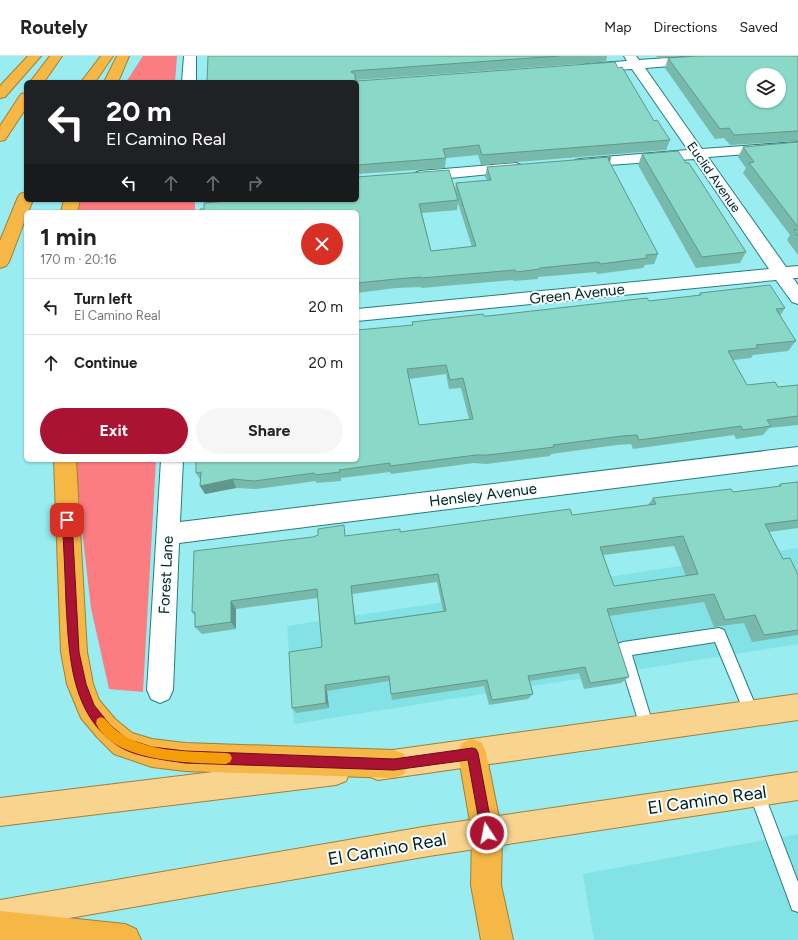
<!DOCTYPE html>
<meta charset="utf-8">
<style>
body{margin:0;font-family:Figtree,sans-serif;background:#f6f6f6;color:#222;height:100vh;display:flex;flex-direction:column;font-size:15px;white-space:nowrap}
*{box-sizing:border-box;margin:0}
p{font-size:13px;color:#767676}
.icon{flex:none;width:22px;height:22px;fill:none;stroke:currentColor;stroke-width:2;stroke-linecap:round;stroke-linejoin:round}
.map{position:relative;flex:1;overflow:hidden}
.panel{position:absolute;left:24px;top:154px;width:335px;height:252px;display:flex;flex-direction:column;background:#fff;border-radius:6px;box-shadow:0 1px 3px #0004}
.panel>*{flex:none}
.top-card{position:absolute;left:24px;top:24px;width:335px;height:122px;border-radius:6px;box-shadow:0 1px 3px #0004;background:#202124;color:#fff;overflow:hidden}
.fabs{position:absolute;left:746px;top:12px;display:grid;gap:8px}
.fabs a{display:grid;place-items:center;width:40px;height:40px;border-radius:50%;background:#fff;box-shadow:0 1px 3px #0004;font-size:20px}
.pin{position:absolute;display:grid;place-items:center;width:34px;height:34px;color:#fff;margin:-17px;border-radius:8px;box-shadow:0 2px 6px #0006}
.me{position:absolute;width:44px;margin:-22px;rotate:349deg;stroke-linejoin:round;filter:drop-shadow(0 0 3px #0008)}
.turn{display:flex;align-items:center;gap:14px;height:84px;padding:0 16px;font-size:18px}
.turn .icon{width:52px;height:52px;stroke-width:2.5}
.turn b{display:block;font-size:28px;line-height:34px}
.lanes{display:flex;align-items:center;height:38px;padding:0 16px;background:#0003;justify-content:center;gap:20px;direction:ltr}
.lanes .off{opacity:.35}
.round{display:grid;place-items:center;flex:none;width:42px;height:42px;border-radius:21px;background:#f6f6f6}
.headline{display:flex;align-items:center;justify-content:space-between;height:68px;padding:0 16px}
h1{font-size:24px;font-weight:700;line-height:30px}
.cta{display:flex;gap:8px;margin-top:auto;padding:8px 16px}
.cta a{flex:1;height:46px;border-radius:24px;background:#aa1331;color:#fff;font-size:16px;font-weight:700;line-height:46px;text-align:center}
.cta a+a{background:#f6f6f6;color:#222}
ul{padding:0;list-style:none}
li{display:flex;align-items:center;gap:12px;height:56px;padding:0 16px;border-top:1px solid #e0e0e0}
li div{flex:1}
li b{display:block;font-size:15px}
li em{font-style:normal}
header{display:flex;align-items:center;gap:24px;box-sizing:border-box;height:56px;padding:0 20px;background:#fff;border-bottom:1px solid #e0e0e0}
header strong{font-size:19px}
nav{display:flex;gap:22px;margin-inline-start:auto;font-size:14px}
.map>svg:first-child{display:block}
</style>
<header>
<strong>Routely</strong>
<nav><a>Map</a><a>Directions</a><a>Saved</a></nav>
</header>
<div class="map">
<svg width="798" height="884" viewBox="0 0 798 884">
<rect width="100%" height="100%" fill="#99ecef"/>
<path fill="#83e2e6" d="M798,492v96l-504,80 -7,-98z
M798,778v106h-204l-11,-66z"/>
<path fill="#fb7d82" d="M143,0h34l-2,26h-49z
M80,144h113l2,1v11h-117z
M76,404h80l-13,232 -34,-3 -18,-81 -10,-87z"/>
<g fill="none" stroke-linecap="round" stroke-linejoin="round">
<g stroke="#247d80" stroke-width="2">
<path id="lane" d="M719,572l5,2 33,79 2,5 -2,5 -5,2 -5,-2 -32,-77 -83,13 22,73 -2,5 -5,2 -5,-2 -26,-84 2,-5 5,-2z
M757,729l5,3 36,94v30l-6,-2 -2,-6 -41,-111 3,-5z"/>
</g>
<g stroke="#247d80" stroke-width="2">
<path id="street" d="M184,0h12v26h-14z
M624,0h12l3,4 58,-4 5,1 1,3 -1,3 -5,1 -52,4 57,81 96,-7v8l-90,7 78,110 12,-1v12h-5l5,7v19l-6,-2 -16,-22 -419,41v-12l412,-40 -75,-110 -114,8 -5,-1 -2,-3 2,-3 5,-1 108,-9 -56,-81 -45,3 -5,-1 -1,-3 1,-3 5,-1 40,-3z
M516,107l5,2 3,3 -3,3 -101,10 -5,-2 -3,-3 3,-3 5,-2z
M798,391v18l-619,78 -6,147 -4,9 -9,4 -9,-4 -4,-9 14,-230h22l-3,62z"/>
</g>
<g stroke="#a08137" stroke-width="2">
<path id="primary" d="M798,638v26l-420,60 -10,-4 -4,-10 4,-10 10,-4z
M336,701l10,4 4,10 -4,10 -10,4 -336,41v-28z
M798,716v28l-369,56 -429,74v-30l429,-74z"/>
</g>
<g stroke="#a08137" stroke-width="2">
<path id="highway" d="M28,0h13l-36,41 -5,1v-12z
M50,0h12l-18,26h-14z
M101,0h12l-18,26h-14z
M117,0h12l-11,26h-14z
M26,37v15l-21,32 -5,1v-15l21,-32z
M26,136v8h7l-5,12h-2v5l-17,45 -3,4 -6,2v-27l18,-44 2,-3z
M64,144h16l-3,12h-16z
M54,404h22l11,192 6,32 6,16 16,19 17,14 20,6 33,4 209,7 10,4 4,10 -4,10 -10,4 -209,-7 -33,-4 -38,-13 -17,-17 -16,-19 -14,-34 -6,-32z
M472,683l10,4 4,10 16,80 -1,52 12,55h-32l-10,-55 1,-52 -14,-80 4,-10z
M0,855l125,13 11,5 5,11h-141z"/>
</g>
<use href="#lane" fill="#fff" fill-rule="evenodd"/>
<use href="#street" fill="#fff" fill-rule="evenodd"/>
<use href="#primary" fill="#f9d48f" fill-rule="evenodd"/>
<use href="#highway" fill="#f5b745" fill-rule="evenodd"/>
</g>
<path fill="#77baab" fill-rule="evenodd" d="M208,0h399l-1,6 -250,18 298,41 16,19 -4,10 -185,15 -3,-10 -32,3 -1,10 -88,6v-92z
M656,0h31l-29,2z
M798,0v85l-68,4 -6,-7 -9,1 -50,-71 3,-10z
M798,86v113l-11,-15 3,-5 -47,-62 3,-5 -8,-11 5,-10z
M642,98l44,9 60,89 -6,11 -44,5 -58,-103z
M611,101l-1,6 48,91 -4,10 -9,1 -2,3 -46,6 -1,-2 -58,5v2l-24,2 -1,-1 -92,8v-1l-25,1 -39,5v-81h-157l65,-12 1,1 91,-1v-23l98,13 1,-7 31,-3 -2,-3 2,-10zM458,147l14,44 -41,4 -9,-38 35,-3z
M700,237l85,15 -5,8 16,25 -8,10 -35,4 -2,3 -18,2 14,25 31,2 20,-2v40l-29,3 -6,7 -27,4 -2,-4 -101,14 -2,-5 -14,1 -66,9 -1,2 -64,8 -12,-1 -83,11 -1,-2 -49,6v3l-25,2v-2l-59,8 -21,-1 -31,6 -4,-13 -5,-8 161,-13 55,-135v-3l72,-6h4l161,-15 50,-6zM446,318l3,15 12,-1 8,31 -50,6 -10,-46z
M798,426v46l-29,4 14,27 15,16v60l-46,7 -8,-19 -30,4 -10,-25 -95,14 20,61 -8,6 -37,6 -5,-16 -49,8 3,13 -5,5 -39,6 -5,-19 -92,14 -3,-19 -62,10 2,17 -33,5 -4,-5 30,-61 -4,-49 -82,11v20l-34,5 -7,-7v-11l-3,-4 121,-75 33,-1 54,-4 172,-17 76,-10 5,-7 80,-6 44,-5 3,-3zM674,490l12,30 -72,10 -11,-31zM437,526l6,29 -87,12 -4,-29z"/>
<path fill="#61978b" d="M611,101l-3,10v-8z
M233,423l3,9 -31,6 -5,-8z
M231,545l5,8v20l-5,-7z
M325,629l2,6 2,17 -3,-5z"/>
<path fill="#8ad8c7" stroke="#61978b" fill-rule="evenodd" d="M208,0h351l-207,15 -1,1 4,2v5l2,2 258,-19 3,6 4,-1 32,54 3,-1 13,20 -188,15 -3,-10 -36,4 3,9 -89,7v-83h-150z
M698,0h100v75l-64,4 -5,-7 -9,1 -52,-71zM753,19h26v26h-26z
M798,86v85l-49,-64 5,-1 -11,-15z
M678,95l8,12h3l57,89 -44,5 -60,-103z
M611,101l-3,2 50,95 -12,1 1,3 -47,6 -1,-2 -59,6v1l-24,3 -1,-2 -93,8 -1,-1 -25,2 -39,4v-71h-157v-3h4v-6l35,-3h26v1l12,-1h80v-12h1l-1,-11 92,-7 9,30 -39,4 12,47 45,-5 -20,-63 35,-3 -4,-13z
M794,174h4v6z
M770,229l15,23 -9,1 20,32 -40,4 2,3 -30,3 19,34 28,-3 3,5 20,-2v31l-31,4 4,6 -28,4 -2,-4 -102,14 -2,-5 -15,1 -69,9 1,2 -66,8h-12l-86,11v-3l-51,7 1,2 -25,3 -1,-2 -60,8 -21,-2 -33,7 1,-14 -5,1v-13h161v-130l56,-5 -1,-3 71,-8 1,2h4l150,-17 9,-1 2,3 52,-6 -1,-2zM446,309l4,15 13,-2 10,41 -54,6 -12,-56z
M798,426v38l-33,4 18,35 7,-1 8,17v55l-34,5 -9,-20 -30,5 -11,-26 -107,15 22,68 -39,6 -5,-16 -57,9 5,18 -41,6 -5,-20 -96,14 -2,-18 -64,9 1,18 -34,5 -3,-56 33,-5 -5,-58 -86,12v21l-36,5v-15h-3l2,-61 119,-14 5,-2v-6l26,-4 1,11 55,-7v3l170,-23 2,6 84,-11 -3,-6 78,-9 2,3 48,-6 -1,-2zM683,480l15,38 -84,12 -14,-39zM438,518l8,37 -91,13 -4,-38z"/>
<path fill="#aa1331" stroke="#6e0c20" d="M67,460l3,1 2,3 7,132 7,32 8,21 16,20 17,14 25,8 33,4 209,8 78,-11 4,1 2,4 15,80 -2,4 -4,2 -4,-2 -2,-4 -13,-73 -74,10 -209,-7c-19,-3 -49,-6 -65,-16 -50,-31 -51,-93 -54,-145 -1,-27 -2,-55 -4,-82l2,-3z"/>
<path fill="#f59e0b" d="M101,661l4,2c28,35 80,32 121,34l4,1 2,4 -2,4 -4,2c-36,-1 -114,-2 -130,-41l1,-4z"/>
<g text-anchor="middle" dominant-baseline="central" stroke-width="4" stroke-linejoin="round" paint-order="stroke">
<g font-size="13" fill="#031d1e" stroke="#f6fefe">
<text transform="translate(714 121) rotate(55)">Euclid Avenue</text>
</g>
<g font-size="15" fill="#031d1e" stroke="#f6fefe">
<text transform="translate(577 238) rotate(-6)">Green Avenue</text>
<text transform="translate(483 439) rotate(-7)">Hensley Avenue</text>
<text transform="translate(166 519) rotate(-87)">Forest Lane</text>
</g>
<g font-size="18" fill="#031d1e" stroke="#f6fefe">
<text transform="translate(707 744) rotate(-8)">El Camino Real</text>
<text transform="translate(387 793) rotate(-10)">El Camino Real</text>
</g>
</g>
</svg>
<div class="fabs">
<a><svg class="icon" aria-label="layers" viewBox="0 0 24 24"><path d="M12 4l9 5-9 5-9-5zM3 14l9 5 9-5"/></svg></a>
</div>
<div class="pin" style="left:67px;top:464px;background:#d93025"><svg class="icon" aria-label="arrive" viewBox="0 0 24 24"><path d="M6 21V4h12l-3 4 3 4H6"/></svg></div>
<svg class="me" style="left:487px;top:777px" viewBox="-20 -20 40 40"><circle r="17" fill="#aa1331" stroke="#fff" stroke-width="3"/><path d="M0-11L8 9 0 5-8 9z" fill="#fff"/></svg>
<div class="top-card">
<div class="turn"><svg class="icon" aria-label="left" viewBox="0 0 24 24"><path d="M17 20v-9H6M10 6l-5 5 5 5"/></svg><div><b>20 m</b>El Camino Real</div></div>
<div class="lanes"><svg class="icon" aria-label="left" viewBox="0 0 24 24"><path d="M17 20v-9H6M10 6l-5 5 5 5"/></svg><svg class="icon off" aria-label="ahead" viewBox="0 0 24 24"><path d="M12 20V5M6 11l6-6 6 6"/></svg><svg class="icon off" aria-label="ahead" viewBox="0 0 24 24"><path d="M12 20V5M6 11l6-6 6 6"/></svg><svg class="icon off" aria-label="right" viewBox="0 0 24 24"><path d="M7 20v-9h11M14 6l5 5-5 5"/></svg></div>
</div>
<section class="panel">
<div class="headline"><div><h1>1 min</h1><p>170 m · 20:16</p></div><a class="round" style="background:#d93025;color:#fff"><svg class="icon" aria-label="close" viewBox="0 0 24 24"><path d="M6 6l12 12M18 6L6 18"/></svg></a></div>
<ul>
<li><svg class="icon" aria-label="left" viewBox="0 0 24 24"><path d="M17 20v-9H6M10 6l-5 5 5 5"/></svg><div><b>Turn left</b><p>El Camino Real</p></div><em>20 m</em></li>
<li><svg class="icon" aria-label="ahead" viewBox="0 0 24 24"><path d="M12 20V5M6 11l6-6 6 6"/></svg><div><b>Continue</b></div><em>20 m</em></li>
</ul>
<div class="cta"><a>Exit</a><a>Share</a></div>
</section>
</div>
